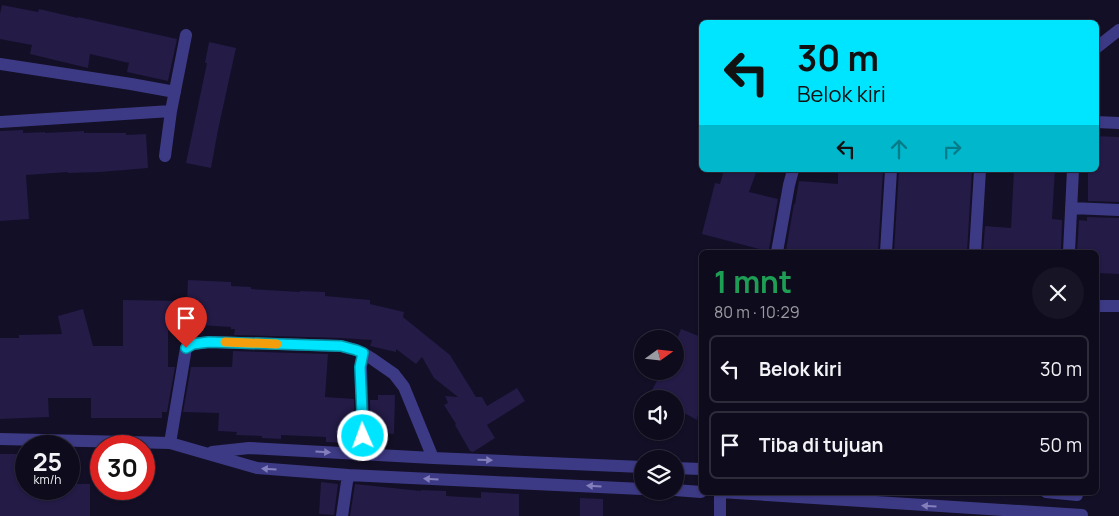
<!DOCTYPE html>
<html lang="id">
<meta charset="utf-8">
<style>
body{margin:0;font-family:Manrope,sans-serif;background:#171425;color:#f1f3f6;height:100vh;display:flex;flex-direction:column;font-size:19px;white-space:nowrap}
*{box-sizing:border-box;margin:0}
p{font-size:16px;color:#9b9ba3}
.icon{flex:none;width:28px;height:28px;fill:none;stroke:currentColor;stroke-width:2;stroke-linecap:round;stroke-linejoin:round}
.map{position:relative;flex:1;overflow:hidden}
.details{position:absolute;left:699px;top:250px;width:400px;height:245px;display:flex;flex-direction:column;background:#0e0b1c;border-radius:8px;box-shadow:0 1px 4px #0004,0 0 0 1px #2e2b3b}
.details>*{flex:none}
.hud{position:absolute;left:699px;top:20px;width:400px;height:152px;border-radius:8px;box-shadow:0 1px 4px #0004,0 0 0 1px #2e2b3b;background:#00e5ff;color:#111;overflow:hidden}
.needle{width:32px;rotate:75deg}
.fabs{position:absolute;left:634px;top:330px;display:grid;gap:10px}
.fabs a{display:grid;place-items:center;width:50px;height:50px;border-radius:50%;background:#0e0b1c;box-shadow:0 1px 4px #0004,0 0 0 1px #2e2b3b;font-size:25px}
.speed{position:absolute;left:15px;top:435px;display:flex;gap:10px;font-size:25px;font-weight:700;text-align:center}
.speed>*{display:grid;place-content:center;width:65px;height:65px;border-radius:50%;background:#0e0b1c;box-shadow:0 1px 4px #0004,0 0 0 1px #2e2b3b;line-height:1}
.speed small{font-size:12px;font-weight:400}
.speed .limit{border:8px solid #d22;background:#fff;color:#111}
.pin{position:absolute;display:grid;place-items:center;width:42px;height:42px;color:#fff;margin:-51px -21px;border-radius:50% 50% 50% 0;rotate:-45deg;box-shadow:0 0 5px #0007}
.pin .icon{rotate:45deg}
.me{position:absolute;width:55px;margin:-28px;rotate:358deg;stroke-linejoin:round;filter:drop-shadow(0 0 4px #0008)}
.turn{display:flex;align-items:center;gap:18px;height:105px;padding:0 15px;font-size:22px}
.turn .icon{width:65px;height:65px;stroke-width:2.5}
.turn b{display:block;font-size:35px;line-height:42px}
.lanes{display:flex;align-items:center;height:48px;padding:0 15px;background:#0003;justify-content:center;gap:25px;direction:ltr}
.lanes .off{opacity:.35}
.round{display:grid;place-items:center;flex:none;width:52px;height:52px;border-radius:26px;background:#171425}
.summary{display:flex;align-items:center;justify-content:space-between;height:85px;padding:0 15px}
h1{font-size:30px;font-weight:700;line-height:38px;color:#1e9e55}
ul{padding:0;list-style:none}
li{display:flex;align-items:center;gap:15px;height:68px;margin:0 10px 8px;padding:0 5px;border:2px solid #2e2b3b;border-radius:8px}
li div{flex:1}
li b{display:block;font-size:19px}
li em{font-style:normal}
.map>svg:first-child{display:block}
</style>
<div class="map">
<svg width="1119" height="516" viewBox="0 0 1119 516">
<rect width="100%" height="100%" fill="#130f26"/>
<path fill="#241b47" d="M2,5l36,7 1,-3 39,9v-1l99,22 -9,42 -41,-9 2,-9 -39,-9 -2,14 -58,-14 2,-9 -32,-6v-25z
M209,42l27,6 -18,82 -7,38 -25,-5 21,-100h-2z
M23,130v3l22,-1v1l39,-2v2h42v2l20,-1 2,34 -48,4 -32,1v-1l-42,3 3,44 -29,2v-90z
M1096,136l23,1v65l-31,-1v-31h8z
M724,170h33l-8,22 29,7 -9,50h-1l-1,2 -65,-17 13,-51 5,1z
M838,170h45l-5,82h-62l-30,-2 8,-46h1l4,-23 39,3z
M899,170h73l-5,82h-73z
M1014,170h41l-3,49 10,1 -1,32h-78l2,-26 26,2z
M1087,217l32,1v56l-23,-1v-21h-19l2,-32 8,1z
M188,280l43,2v4l20,1v2l49,3v-1l25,1v4l45,4v4l34,8 -1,5 47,38 26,42h6l5,9 30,-18 8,13 -38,24 8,13 -22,14 -3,-1 -15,-26 1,-1 -12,-19 4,-2 -3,-7 13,1 -24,-19 -12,-21 -6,7 -20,-15v3l-26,-6 2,-6 -31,-2 -107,-3 1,-6h-4v-2l-62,-4v5h-1v39h7l-8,45h-5v6h-71v-20h-43l1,19 -49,2v-81h19v-3l43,-1 -4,-18 25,-7 10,37h30v-46l64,1z
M681,329l20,8v68l-2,5 -2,10 -22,-12v-9h-17l-8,-5 12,-23h13v-27z
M233,351l95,3 -3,43 29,2 1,34h-6v10l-23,-1v-5l-45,-2v4l-19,-1v-2l-26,-1 1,-3 -19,-1 1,-18 -36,-1 8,-45h41z
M378,395h17l-1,39 -23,-1 -1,-33h8z
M0,454h20l1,30h5v5h43v-5h21v32h-90z
M321,482l17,2 -4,31 -15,-1z
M355,484l66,7v-1l25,1v5l35,2v-6l38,2v22h-169z
M580,498l23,1v17h-23z"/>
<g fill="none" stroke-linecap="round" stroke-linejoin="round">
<path stroke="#3d3a85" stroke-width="12" d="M1096,48l23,-18
M0,64l131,20 44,8
M0,122l171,-11
M1096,122l23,1
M165,156l6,-45 15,-76
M1071,208l48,2
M777,252l12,-67 4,-15
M886,252l5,-82
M975,252l5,-82
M1069,252l4,-82
M1096,306h23
M363,353l-2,14 3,87
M0,439l170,4 87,25 91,7 294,14
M170,443l16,-95 7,-4 16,-2 132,4 15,4 7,3 8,5 23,16 10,13 29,71
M212,452l37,-4 184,10 209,9
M675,468l26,1
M675,490l26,2
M720,492l362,23
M1046,492l31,3
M342,516l6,-41
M720,516v-24"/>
</g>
<defs><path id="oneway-solid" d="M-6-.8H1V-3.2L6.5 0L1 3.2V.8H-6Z" transform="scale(1.25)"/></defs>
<g fill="#837fbc">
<use href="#oneway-solid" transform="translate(323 452) rotate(3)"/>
<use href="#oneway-solid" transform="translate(485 460) rotate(2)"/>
<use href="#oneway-solid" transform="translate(269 469) rotate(-176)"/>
<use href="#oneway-solid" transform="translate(431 479) rotate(-177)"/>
<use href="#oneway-solid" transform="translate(594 486) rotate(-177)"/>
<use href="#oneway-solid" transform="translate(929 506) rotate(-176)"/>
</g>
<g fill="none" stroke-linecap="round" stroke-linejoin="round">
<g stroke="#0095a6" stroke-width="12">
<path id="route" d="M186,348l7,-4 16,-2 132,4 15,4 7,3 -3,14 3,69"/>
</g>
<use href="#route" stroke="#00e5ff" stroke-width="9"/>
<path stroke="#f59e0b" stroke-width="9" d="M225,342l52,2"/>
</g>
</svg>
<div class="fabs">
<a><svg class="needle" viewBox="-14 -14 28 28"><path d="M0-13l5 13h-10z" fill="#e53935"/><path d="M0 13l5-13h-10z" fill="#9b9ba3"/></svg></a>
<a><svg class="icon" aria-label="sound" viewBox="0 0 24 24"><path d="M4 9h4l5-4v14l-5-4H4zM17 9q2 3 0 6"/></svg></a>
<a><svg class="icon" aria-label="layers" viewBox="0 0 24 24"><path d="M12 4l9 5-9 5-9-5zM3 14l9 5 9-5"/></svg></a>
</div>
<div class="speed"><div>25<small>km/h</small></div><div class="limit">30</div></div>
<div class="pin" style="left:186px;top:348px;background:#d93025"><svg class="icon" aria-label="arrive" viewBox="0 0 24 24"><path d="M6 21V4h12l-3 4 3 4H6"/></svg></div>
<svg class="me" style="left:363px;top:436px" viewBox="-20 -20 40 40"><circle r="17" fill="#00e5ff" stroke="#fff" stroke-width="3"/><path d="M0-11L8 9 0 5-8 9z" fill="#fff"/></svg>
<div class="hud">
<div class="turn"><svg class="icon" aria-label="left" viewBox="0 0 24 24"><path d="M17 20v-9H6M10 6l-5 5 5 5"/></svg><div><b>30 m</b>Belok kiri</div></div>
<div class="lanes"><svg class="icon" aria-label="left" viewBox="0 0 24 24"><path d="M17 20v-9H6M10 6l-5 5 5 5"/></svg><svg class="icon off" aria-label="ahead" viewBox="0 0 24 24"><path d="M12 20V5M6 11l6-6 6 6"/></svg><svg class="icon off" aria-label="right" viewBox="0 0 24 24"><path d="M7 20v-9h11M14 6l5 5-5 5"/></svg></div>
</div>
<section class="details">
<div class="summary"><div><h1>1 mnt</h1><p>80 m · 10:29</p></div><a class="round"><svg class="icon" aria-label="close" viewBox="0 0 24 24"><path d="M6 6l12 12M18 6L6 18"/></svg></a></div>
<ul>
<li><svg class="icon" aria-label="left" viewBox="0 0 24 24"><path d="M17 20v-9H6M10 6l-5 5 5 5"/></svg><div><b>Belok kiri</b></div><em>30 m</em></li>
<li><svg class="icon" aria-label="arrive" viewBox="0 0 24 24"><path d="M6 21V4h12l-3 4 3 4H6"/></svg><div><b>Tiba di tujuan</b></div><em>50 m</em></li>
</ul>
</section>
</div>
